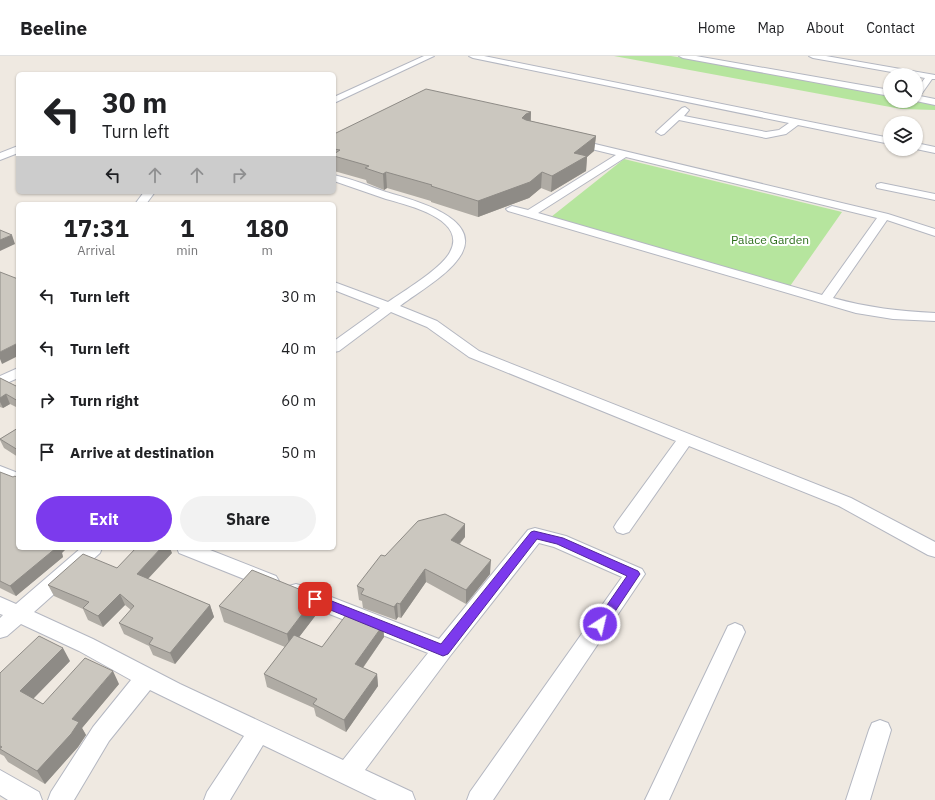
<!DOCTYPE html>
<style>
body{margin:0;font-family:"IBM Plex Sans",sans-serif;background:#f2f2f2;color:#202124;height:100vh;display:flex;flex-direction:column;font-size:15px;white-space:nowrap}
*{box-sizing:border-box;margin:0}
p{font-size:13px;color:#757577}
.icon{flex:none;width:22px;height:22px;fill:none;stroke:currentColor;stroke-width:2;stroke-linecap:round;stroke-linejoin:round}
.map{position:relative;flex:1;overflow:hidden}
.drawer{position:absolute;left:16px;top:146px;width:320px;height:348px;display:flex;flex-direction:column;background:#fff;border-radius:6px;box-shadow:0 1px 3px #0004}
.drawer>*{flex:none}
.banner{position:absolute;left:16px;top:16px;width:320px;height:122px;border-radius:6px;box-shadow:0 1px 3px #0004;background:#fff;color:#202124;overflow:hidden}
.fabs{position:absolute;left:883px;top:12px;display:grid;gap:8px}
.fabs a{display:grid;place-items:center;width:40px;height:40px;border-radius:50%;background:#fff;box-shadow:0 1px 3px #0004;font-size:20px}
.pin{position:absolute;display:grid;place-items:center;width:34px;height:34px;color:#fff;margin:-17px;border-radius:8px;box-shadow:0 2px 6px #0006}
.me{position:absolute;width:44px;margin:-22px;rotate:35deg;stroke-linejoin:round;filter:drop-shadow(0 0 3px #0008)}
.turn{display:flex;align-items:center;gap:14px;height:84px;padding:0 20px;font-size:18px}
.turn .icon{width:52px;height:52px;stroke-width:2.5}
.turn b{display:block;font-size:28px;line-height:34px}
.lanes{display:flex;align-items:center;height:38px;padding:0 20px;background:#0003;justify-content:center;gap:20px;direction:ltr}
.lanes .off{opacity:.35}
.eta{display:flex;justify-content:space-evenly;align-items:center;height:68px;text-align:center}
.eta b{font-size:24px;font-weight:800;line-height:28px}
.button{display:flex;gap:8px;margin-top:auto;padding:8px 20px}
.button a{flex:1;height:46px;border-radius:24px;background:#7c3aed;color:#fff;font-size:16px;font-weight:800;line-height:46px;text-align:center}
.button a+a{background:#f2f2f2;color:#202124}
ul{padding:0;list-style:none}
li{display:flex;align-items:center;gap:12px;height:52px;padding:0 20px}
li div{flex:1}
li b{display:block;font-size:15px}
li em{font-style:normal}
header{display:flex;align-items:center;gap:24px;box-sizing:border-box;height:56px;padding:0 20px;background:#fff;border-bottom:1px solid #e0e0e0}
header strong{font-size:19px}
nav{display:flex;gap:22px;margin-inline-start:auto;font-size:14px}
.map>svg:first-child{display:block}
</style>
<header>
<strong>Beeline</strong>
<nav><a>Home</a><a>Map</a><a>About</a><a>Contact</a></nav>
</header>
<div class="map">
<svg width="935" height="744" viewBox="0 0 935 744">
<rect width="100%" height="100%" fill="#efe9e1"/>
<path fill="#b6e59e" d="M614,0h57l58,9 161,30v6l45,2v7l-34,-1z
M624,103l218,53 -54,77 -237,-72z"/>
<g fill="none" stroke-linecap="round" stroke-linejoin="round">
<g stroke="#b4b7c1" stroke-width="2">
<path id="minor" d="M424,0h10l-100,47v-6z
M469,0h15l406,82v6l-92,-19 -12,9 -20,4 -87,-18 -15,14 -3,1 -5,-3 2,-2 24,-22 3,-1 4,3 -5,6 82,16 13,-2 10,-7 -316,-65z
M679,0h17l194,34v6l-207,-38z
M809,0h17l109,19v4h-3l-12,17 15,3v6l-19,-4v-11l9,-12 -112,-20z
M574,83l314,75 47,15v7l-48,-16 -54,78c36,10 65,13 102,15v8l-42,-2 -37,-6 -348,-102 -2,-2 6,-3 16,4 88,-55 -45,-11 -2,-2 2,-2zM626,101l251,61 -55,77 -284,-82z
M916,87l19,4v6l-19,-4z
M18,90v7l-18,7v-7z
M334,119c18,4 35,11 52,17 23,7 95,24 76,61 -11,21 -44,39 -62,53l37,15 42,30 372,147 84,44v15l-7,-2 -89,-49 -150,-60 -60,86 -6,2 -6,-2 -3,-5 3,-5 59,-81 -207,-84 -42,-30 -36,-15 -52,39 -5,1v-11l46,-33 -46,-18v-8l54,20c16,-11 54,-34 62,-50 18,-33 -43,-47 -64,-53 -17,-6 -35,-12 -52,-18z
M881,127l54,11v6l-58,-12 -1,-2 1,-2z
M144,136h11l-9,12h-11z
M18,312v10l-18,8v-10z
M0,410l18,7v13l-18,-7z
M535,472l31,8 76,33 3,5 -152,226h-26l3,-8 152,-215 -68,-30 -15,-4 -89,113 -85,114 47,22 3,8h-38l-114,-55 -33,55h-26l3,-8 37,-56 -94,-46 -41,51 -35,59h-26l3,-8 42,-65 38,-47 -52,-29 -58,-27 -14,12 -7,2v-20l3,-3 -3,-1v-17l16,7 65,-56h21l-2,5 -66,59 59,27 87,45 163,76 85,-107 -139,-55 -3,-6 3,-6 7,-2 7,2 136,53 89,-109z
M177,492h28l71,28 3,5 -3,5 -7,3 -90,-36z
M735,567l7,3 3,6 -76,168h-24l83,-174z
M880,664l8,3 3,7 -21,70h-24l23,-70 3,-7z
M0,714l39,22 3,8h-34l-8,-5z"/>
</g>
<use href="#minor" fill="#fff" fill-rule="evenodd"/>
</g>
<path fill="#afaba4" d="M531,56v9l65,15 -2,15 -7,6 -1,14 -35,21 -10,-4 -12,10 -51,19 -47,-15v-1l-44,-13 -3,2 -17,-7 -1,-3 -32,-9v-37z
M0,322l18,9v21l-8,-4 -7,4 -3,-1z
M18,372v29l-14,-9 -4,-8v-1z
M0,416l62,81 1,4 -47,39 -16,-8z
M465,481l-5,7 30,30 -24,30 -40,-22 -25,36 -3,-1 -2,3 -33,-12 -1,-7 -3,-1 -2,-14 28,-30z
M172,497l-24,26 62,26 4,12 -39,47 -22,-9 -4,-9 -25,-12 -5,-11 12,-13 -6,-5 -22,22 -15,-7 -5,-11 -29,-13 -6,-11 69,-17z
M316,540l3,15 -20,26 23,10 61,-22 1,12 -21,31 14,6 1,12 -32,46 -30,-16 -2,-8 -47,-21 -3,-13 21,-27 -61,-25 -5,-16z
M70,605l-37,38 10,5 76,-20 -37,44 4,7 -8,12 -33,37 -37,-22 -4,-6 -4,-2v-81z"/>
<path fill="#8e8b86" d="M531,56l-1,15 -8,-9 4,-4z
M596,80l-2,15 -7,6 -1,14 -35,21 1,-16 22,-23z
M386,116l1,16 -3,2 -1,-16z
M542,116l-1,16 -12,10 -51,19v-16z
M12,179l3,9 -15,7v-11z
M18,287v13l-16,8 -2,-5v-7z
M6,338l4,10 -7,4 -3,-6v-4z
M465,468v13l-14,16v-13z
M56,492h11l-5,5 1,4 -47,39 -6,-10z
M161,492h9l2,5 -31,33 -4,-12z
M491,504l-1,14 -24,30v-14z
M425,513l1,13 -25,36 -1,-14z
M120,538l5,11 -22,22 -5,-11z
M316,540l3,15 -29,38 -3,-15z
M397,547l1,14 -2,3 -2,-13z
M210,549l4,12 -39,47 -5,-11z
M383,569l1,12 -27,39 -2,-12z
M63,592l7,13 -42,43 -8,-13z
M113,615l6,13 -37,44 4,7 -8,12 -33,37 -8,-13 35,-52z
M377,618l1,12 -32,46 -2,-12z"/>
<path fill="#cbc7bf" stroke="#8e8b86" d="M426,33l105,23 -5,2 -4,4 4,2 70,16 -22,17 13,3 -35,20 -10,-4 -12,10 -52,19 -47,-15 1,-1 -46,-13 -3,2 -18,-6 4,-2 -35,-10v-2l6,-4 -6,-1v-15z
M0,174l12,5 -12,5z
M0,216l18,7v64l-18,9z
M0,322l18,9v14l-12,-7 -6,4z
M18,372v22l-18,-11z
M0,416l13,5 2,-1 3,2v70h38l-46,38 -10,-5z
M445,458l20,10 -14,16 40,20 -25,30 -41,-21 -25,35 -3,-1 -3,4 -33,-13 3,-5 -7,-3 24,-31 4,1 33,-35z
M136,492h25l-24,26 73,31 -40,48 -21,-9 4,-6 -34,-15 15,-17 -14,-12 -22,22 -15,-8 6,-6 -41,-17 35,-31 34,14z
M252,514l64,26 -29,38 -68,-28z
M349,555l34,14 -28,39 22,10 -33,46 -31,-16 4,-5 -53,-25 30,-39 28,12z
M39,580l24,12 -43,43 23,13 42,-46 28,13 -41,48 7,3 -8,12 -34,37 -37,-22v-1l2,-1 -2,-1v-73z"/>
<path fill="#7c3aed" stroke="#51269a" d="M534,475l29,7 75,33 2,3 -36,54 -4,1 -4,-1 -2,-4 33,-48 -70,-32 -20,-5 -89,115 -5,2 -132,-54 -2,-3 2,-3 4,-1 4,1 122,48 90,-112z"/>
<g text-anchor="middle" dominant-baseline="central" stroke-width="4" stroke-linejoin="round" paint-order="stroke">
<g font-size="12" fill="#2c6e1b" stroke="#fff">
<text x="770" y="183">Palace Garden</text>
</g>
</g>
</svg>
<div class="fabs">
<a><svg class="icon" aria-label="search" viewBox="0 0 24 24"><circle cx="10" cy="10" r="6"/><path d="M15 15l6 6"/></svg></a>
<a><svg class="icon" aria-label="layers" viewBox="0 0 24 24"><path d="M12 4l9 5-9 5-9-5zM3 14l9 5 9-5"/></svg></a>
</div>
<div class="pin" style="left:315px;top:543px;background:#d93025"><svg class="icon" aria-label="arrive" viewBox="0 0 24 24"><path d="M6 21V4h12l-3 4 3 4H6"/></svg></div>
<svg class="me" style="left:600px;top:568px" viewBox="-20 -20 40 40"><circle r="17" fill="#7c3aed" stroke="#fff" stroke-width="3"/><path d="M0-11L8 9 0 5-8 9z" fill="#fff"/></svg>
<div class="banner">
<div class="turn"><svg class="icon" aria-label="left" viewBox="0 0 24 24"><path d="M17 20v-9H6M10 6l-5 5 5 5"/></svg><div><b>30 m</b>Turn left</div></div>
<div class="lanes"><svg class="icon" aria-label="left" viewBox="0 0 24 24"><path d="M17 20v-9H6M10 6l-5 5 5 5"/></svg><svg class="icon off" aria-label="ahead" viewBox="0 0 24 24"><path d="M12 20V5M6 11l6-6 6 6"/></svg><svg class="icon off" aria-label="ahead" viewBox="0 0 24 24"><path d="M12 20V5M6 11l6-6 6 6"/></svg><svg class="icon off" aria-label="right" viewBox="0 0 24 24"><path d="M7 20v-9h11M14 6l5 5-5 5"/></svg></div>
</div>
<section class="drawer">
<div class="eta">
<div><b>17:31</b><p>Arrival</p></div>
<div><b>1</b><p>min</p></div>
<div><b>180</b><p>m</p></div>
</div>
<ul>
<li><svg class="icon" aria-label="left" viewBox="0 0 24 24"><path d="M17 20v-9H6M10 6l-5 5 5 5"/></svg><div><b>Turn left</b></div><em>30 m</em></li>
<li><svg class="icon" aria-label="left" viewBox="0 0 24 24"><path d="M17 20v-9H6M10 6l-5 5 5 5"/></svg><div><b>Turn left</b></div><em>40 m</em></li>
<li><svg class="icon" aria-label="right" viewBox="0 0 24 24"><path d="M7 20v-9h11M14 6l5 5-5 5"/></svg><div><b>Turn right</b></div><em>60 m</em></li>
<li><svg class="icon" aria-label="arrive" viewBox="0 0 24 24"><path d="M6 21V4h12l-3 4 3 4H6"/></svg><div><b>Arrive at destination</b></div><em>50 m</em></li>
</ul>
<div class="button"><a>Exit</a><a>Share</a></div>
</section>
</div>
